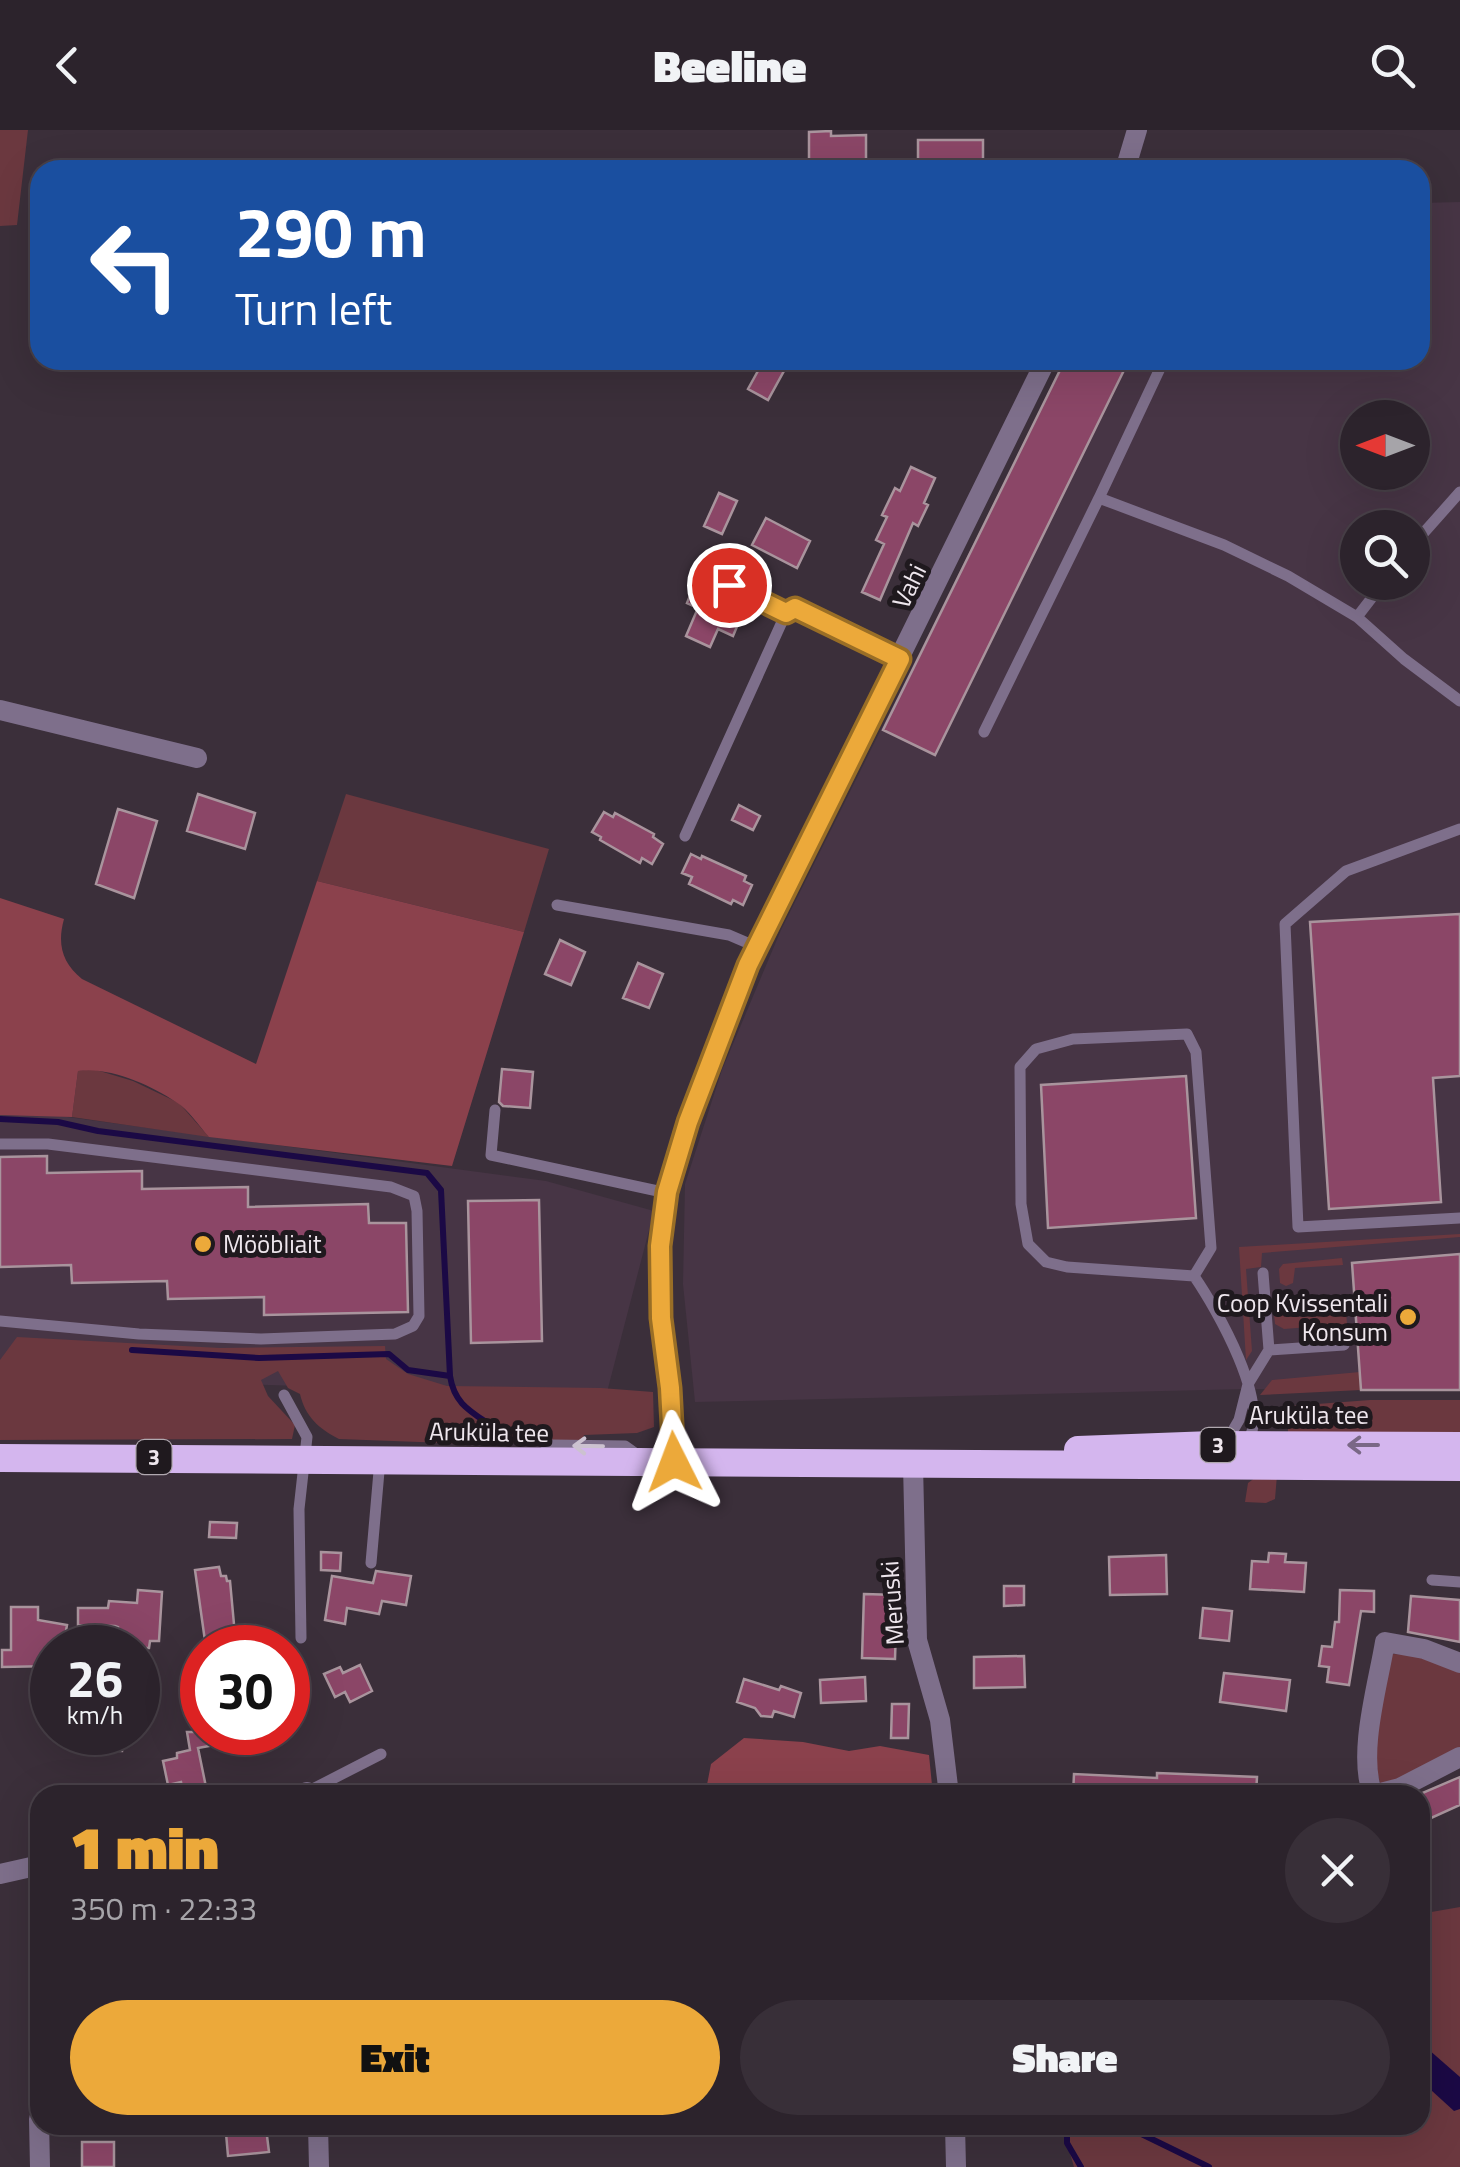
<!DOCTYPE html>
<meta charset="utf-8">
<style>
body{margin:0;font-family:"Titillium Web",sans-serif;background:#382f38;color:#f1f3f6;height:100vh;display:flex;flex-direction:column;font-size:38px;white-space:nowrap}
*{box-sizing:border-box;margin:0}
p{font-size:32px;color:#a6a4a9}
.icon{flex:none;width:55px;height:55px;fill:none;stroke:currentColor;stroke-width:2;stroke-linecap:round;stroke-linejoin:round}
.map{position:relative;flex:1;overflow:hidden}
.sheet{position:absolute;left:30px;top:1655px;width:1400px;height:350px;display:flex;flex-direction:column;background:#2c232c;border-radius:30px;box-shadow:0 10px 40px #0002,0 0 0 2px #484048}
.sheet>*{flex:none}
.hud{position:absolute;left:30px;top:30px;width:1400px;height:210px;border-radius:30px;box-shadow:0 10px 40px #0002,0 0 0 2px #484048;background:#1a4fa0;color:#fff;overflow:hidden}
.needle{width:65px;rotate:270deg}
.buttons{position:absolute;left:1340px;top:270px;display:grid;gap:20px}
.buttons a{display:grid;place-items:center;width:90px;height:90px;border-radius:50%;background:#2c232c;box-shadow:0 10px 40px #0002,0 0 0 2px #484048;font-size:50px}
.speed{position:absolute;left:30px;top:1495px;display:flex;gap:20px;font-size:50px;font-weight:700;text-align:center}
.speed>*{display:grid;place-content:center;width:130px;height:130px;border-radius:50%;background:#2c232c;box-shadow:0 10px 40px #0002,0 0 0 2px #484048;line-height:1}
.speed small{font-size:25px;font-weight:400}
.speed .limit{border:15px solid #d22;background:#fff;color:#111}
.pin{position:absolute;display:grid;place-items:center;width:85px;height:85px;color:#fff;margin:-42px;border:5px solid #fff;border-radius:50%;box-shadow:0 2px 10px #0007}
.me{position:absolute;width:110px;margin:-55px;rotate:357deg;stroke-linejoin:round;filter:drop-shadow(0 0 8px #0008)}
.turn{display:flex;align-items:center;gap:35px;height:210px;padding:0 40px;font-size:45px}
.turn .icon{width:130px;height:130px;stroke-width:2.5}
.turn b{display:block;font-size:70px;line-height:85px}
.round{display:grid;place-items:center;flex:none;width:105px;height:105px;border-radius:52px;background:#382f38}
.summary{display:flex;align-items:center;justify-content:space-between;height:170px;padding:0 40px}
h1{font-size:60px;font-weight:800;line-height:75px;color:#eca93a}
.button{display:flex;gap:20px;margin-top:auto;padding:20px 40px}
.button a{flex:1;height:115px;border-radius:60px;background:#eca93a;color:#111;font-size:40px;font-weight:800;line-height:115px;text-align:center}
.button a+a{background:#382f38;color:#f1f3f6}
header{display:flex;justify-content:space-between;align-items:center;height:130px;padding:0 40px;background:#2c232c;font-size:45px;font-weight:800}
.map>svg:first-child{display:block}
</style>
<header><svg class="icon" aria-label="back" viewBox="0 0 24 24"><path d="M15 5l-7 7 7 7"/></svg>Beeline<svg class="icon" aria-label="search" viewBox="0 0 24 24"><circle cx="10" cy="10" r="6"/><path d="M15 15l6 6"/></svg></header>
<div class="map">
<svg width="1460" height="2037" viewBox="0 0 1460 2037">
<rect width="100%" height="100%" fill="#3b2f3a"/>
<path fill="#473545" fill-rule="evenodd" d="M1460,72v1188l-213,-1 -552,13 -12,-118 2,-100 37,-114 59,-140 284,-570h355v-157zM1358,288h54v54h-54zM1358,398h54v54h-54z
M0,978l546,73 108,30 -48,185 -606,-20z"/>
<path fill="#6b383f" d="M0,0h28l-11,95 -17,1z
M346,664l203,55 -25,83 -207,-51z
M93,939l40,12 46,22 30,34 -137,-20 6,-46z
M1460,1104v3l-198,16 -1,14 -15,2 6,82 -6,9 -7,-113z
M1342,1128l1,7 -48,3 -2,15 -7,3 -6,-3 -1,-14 4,-5z
M1280,1172l17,2 1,13 48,-5 1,12 -63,5 -9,-5 -2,-19z
M17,1207l203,11 165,-2 1,13 22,15 39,12 154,2 52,4 1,35 -17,6 -53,2 -2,5 -109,4 -134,-5c-20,-10 -34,-23 -39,-45l-12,-6 -10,-17 -17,9 7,16 27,29 -3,14 -292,1v-80z
M1360,1242l1,18 -101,5 12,-15z
M1370,1270h90v37l-172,-5 -1,-23 4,-3z
M1277,1345l-2,24 -9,4 -21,-1 3,-19 8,-6z
M1391,1524l38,1 31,14v81l-75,40c-21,-20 2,-108 6,-136z
M1460,1777v260h-386l-7,-24v-18h353v-211z"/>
<path fill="#8b414c" d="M317,751l207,51 -72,234 -243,-29c-10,-11 -20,-27 -33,-35 -25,-17 -68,-36 -98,-31l-6,46 -72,-2v-217l64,21c-7,25 -2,44 18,60l174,85z
M744,1608l59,4 46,9 31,-5 49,9 4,40h-228l6,-31z"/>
<path fill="#1b0945" d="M1420,1912l40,35v32l-6,2 -34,-31z"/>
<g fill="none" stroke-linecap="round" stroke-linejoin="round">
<path stroke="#1b0945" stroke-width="6" d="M0,989l58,3 40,9 329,42 14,17 9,186c4,26 18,34 39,48
M132,1220l127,8 130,-4 19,16 42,6
M1067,1995v18l14,24
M1123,1995l86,42"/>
</g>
<path fill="#8b4667" stroke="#a9949d" stroke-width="2.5" d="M831,1v5l35,-1v32l-57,3v-38z
M918,10h65v30h-65z
M764,230l21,9 -17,31 -20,-11z
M1065,230h64l-194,395 -52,-25z
M911,337l24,11 -11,25 4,2 -10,21 -5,-3 -33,77 -18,-8 22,-48 -8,-4 11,-23 -5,-2 13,-27 5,3z
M719,363l18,8 -15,33 -18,-8z
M766,388l44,23 -13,27 -45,-23z
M693,458l51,22 -11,26 -15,-7 -8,18 -24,-11 12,-28 -11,-5z
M198,664l57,19 -10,36 -58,-18z
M739,675l21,11 -7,14 -21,-10z
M118,679l39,12 -23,77 -38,-14z
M604,682l9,5 2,-4 39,21 -1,3 10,7 -11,20 -10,-6 -2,5 -40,-23 1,-3 -9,-5z
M691,724l10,5 1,-3 44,20 -2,5 8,4 -9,20 -10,-5 -2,4 -42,-20 3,-7 -10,-4z
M1460,784v162l-27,2 8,124 -112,7 -19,-287z
M560,810l25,12 -14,33 -26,-11z
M638,833l25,11 -14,34 -26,-10z
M502,939l31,3 -3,36 -27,-2 -4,-4z
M1186,946l10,142 -148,10 -7,-143z
M47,1026v17l95,-2v18l106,-2v20l120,-3 1,19h37l2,89 -144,3v-18l-96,2 -1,-18 -95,2 -1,-18 -71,2v-110z
M539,1070l3,141 -71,2 -3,-142z
M1460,1124v136h-99l-9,-127z
M210,1392l27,1 -1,15 -27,-1z
M321,1422l20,1 -1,18 -19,-1z
M1269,1423l17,1 -1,8 21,1 -2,29 -54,-3 2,-28 16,1z
M1166,1425l1,39 -57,1 -1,-38z
M219,1437l2,9h5l1,5h3l6,65 -30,2 -11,-78z
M376,1441l35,5 -5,29 -24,-4 -3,13 -32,-6 -2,16 -20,-4 7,-44 41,7z
M1004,1456h20v19l-20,1z
M138,1460l24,2 -3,49h-9l-1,7h-33l2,-21 -3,-1 -37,-1v-17h30l1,-7 28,2z
M1340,1460l34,1v21l-13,-1 -12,74 -22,-3 2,-15 -10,-1 3,-20 10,1 3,-25h4z
M864,1464l33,1 -2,64 -33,-1z
M1411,1466l49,4v42l-52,-10z
M11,1477h27v13l29,5 -4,23h-11v18l-50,1v-17h9z
M1203,1478l29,3 -3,30 -29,-3z
M1024,1526l1,31 -51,1v-31z
M360,1535l12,26 -22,11 -5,-10 -10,5 -11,-23 16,-7 3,6z
M1224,1543l66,7 -4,31 -66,-9z
M865,1547l1,24 -45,2 -1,-23z
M744,1549l35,11 2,-4 20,7 -7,24 -20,-6 -2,6 -11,-1 -6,-8 -18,-6z
M892,1574h17l-1,34h-17z
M73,1602h50l-1,19 -50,-2z
M187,1602h19l3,14 -11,2 8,39 -23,5 -2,-10 -13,3 -5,-24 14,-3v-5l13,-3z
M242,1602h17l2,18 -25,3 -2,-16 9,-1z
M1157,1643l100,4 -1,18h-183l1,-21 83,4z
M1460,1647v28l-40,18v-29z
M235,1995l31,3 3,24 -41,4 -2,-23 10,-1z
M82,2012h32v25h-32z"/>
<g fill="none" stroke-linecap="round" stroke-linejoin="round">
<path stroke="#7e6f8b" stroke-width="11" d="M1099,368l65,-138
M1412,416l48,-54
M701,441l85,42
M1357,487l27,-35
M984,602l115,-234 125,47 64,31 69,41 47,42 56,42
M1460,699l-114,42 -61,53 13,303 162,-9
M685,706l101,-223 9,-5 105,51
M557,775l172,30 28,12
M495,980l-4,45 176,38
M0,1014h48l343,43 23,9 3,15 2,105 -6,10 -18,8 -134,5 -122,-5 -139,-13
M1194,1146l17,-28 -15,-196 -9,-18 -114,5 -37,10 -16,18 1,137 7,40 18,18 21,5 127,9c22,32 79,130 53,166
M1269,1220l75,-5
M284,1265l23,42 -8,72 2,129
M1220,1311l12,-9 7,-12 9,-36 21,-34 -6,-77
M539,1326l14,-11 72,1 14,10
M371,1433l9,-103
M1432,1450l28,2
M307,1662l74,-38"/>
<path stroke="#7e6f8b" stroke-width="20" d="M1125,40l12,-40
M0,580l197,48
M675,1332l-5,-74 -9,-71 -1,-71 7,-53 22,-71 59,-157 298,-605
M913,1334l4,176 23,80 9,75
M1460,1533l-36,-14 -39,-7c-7,43 -28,112 -12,153l27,-7 60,-31
M300,1665l7,-3
M0,1744l40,-9
M39,1989l1,48
M318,1995l1,42
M955,1995l1,42"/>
<path stroke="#d4b6ee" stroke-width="28" d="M1078,1320l134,-5 248,1
M0,1328l1460,9"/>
</g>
<defs><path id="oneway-shaft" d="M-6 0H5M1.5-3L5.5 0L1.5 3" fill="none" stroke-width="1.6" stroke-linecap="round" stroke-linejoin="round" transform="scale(2.5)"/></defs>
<use stroke="#7a6886" href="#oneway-shaft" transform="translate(1363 1315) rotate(-180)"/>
<use stroke="#ccc2d0" href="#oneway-shaft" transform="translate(588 1316) rotate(-179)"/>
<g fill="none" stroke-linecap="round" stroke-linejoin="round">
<g stroke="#996e26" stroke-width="25">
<path id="route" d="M674,1332l-4,-74 -9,-70 -1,-72 7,-54 21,-70 60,-157 152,-306 -105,-51 -9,5 -57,-28"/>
</g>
<use href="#route" stroke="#eca93a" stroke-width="18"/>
</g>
<g fill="#eca93a" stroke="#1f191e" stroke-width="4">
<circle cx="203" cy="1114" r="10"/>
<circle cx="1408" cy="1187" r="10"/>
</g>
<g text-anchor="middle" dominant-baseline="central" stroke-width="10" stroke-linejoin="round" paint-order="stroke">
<g fill="#1f191e" stroke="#b0a8af" stroke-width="2.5">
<rect x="1200.5" y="1298" width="35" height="34" rx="8"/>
<rect x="136.5" y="1310" width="35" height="34" rx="8"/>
</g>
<g font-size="22" font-weight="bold" fill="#eee6ed">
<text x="1218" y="1315">3</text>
<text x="154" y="1327">3</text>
</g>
<g font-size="25" fill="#eee6ed" stroke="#1f191e">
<text transform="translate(909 456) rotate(-64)">Vahi</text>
<text x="1309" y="1285">Aruküla tee</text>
<text transform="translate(489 1302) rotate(1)">Aruküla tee</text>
<text transform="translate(892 1473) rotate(-94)">Meruski</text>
</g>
<g font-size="25" fill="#eee6ed" stroke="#1f191e" text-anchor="start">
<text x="223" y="1114">Mööbliait</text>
<text x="1388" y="1173" text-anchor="end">Coop Kvissentali<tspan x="1388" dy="29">Konsum</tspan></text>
</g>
</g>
</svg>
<div class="buttons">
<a><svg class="needle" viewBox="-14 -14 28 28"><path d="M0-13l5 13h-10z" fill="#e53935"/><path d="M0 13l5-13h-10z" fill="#a6a4a9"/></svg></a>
<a><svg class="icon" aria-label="search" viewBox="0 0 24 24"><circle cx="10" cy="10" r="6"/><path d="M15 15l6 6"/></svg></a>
</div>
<div class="speed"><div>26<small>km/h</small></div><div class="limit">30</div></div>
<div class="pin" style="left:729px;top:455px;background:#d93025"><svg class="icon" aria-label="arrive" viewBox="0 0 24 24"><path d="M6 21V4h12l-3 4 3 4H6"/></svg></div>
<svg class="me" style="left:674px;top:1332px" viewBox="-20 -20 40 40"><path d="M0-17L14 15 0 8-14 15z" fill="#eca93a" stroke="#fff" stroke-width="4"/></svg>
<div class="hud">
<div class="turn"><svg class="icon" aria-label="left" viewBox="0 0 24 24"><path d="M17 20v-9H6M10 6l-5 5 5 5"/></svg><div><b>290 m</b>Turn left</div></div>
</div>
<section class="sheet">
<div class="summary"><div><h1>1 min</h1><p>350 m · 22:33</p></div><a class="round"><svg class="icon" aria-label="close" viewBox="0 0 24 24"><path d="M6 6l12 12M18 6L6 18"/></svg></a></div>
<div class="button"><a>Exit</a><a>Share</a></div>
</section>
</div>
